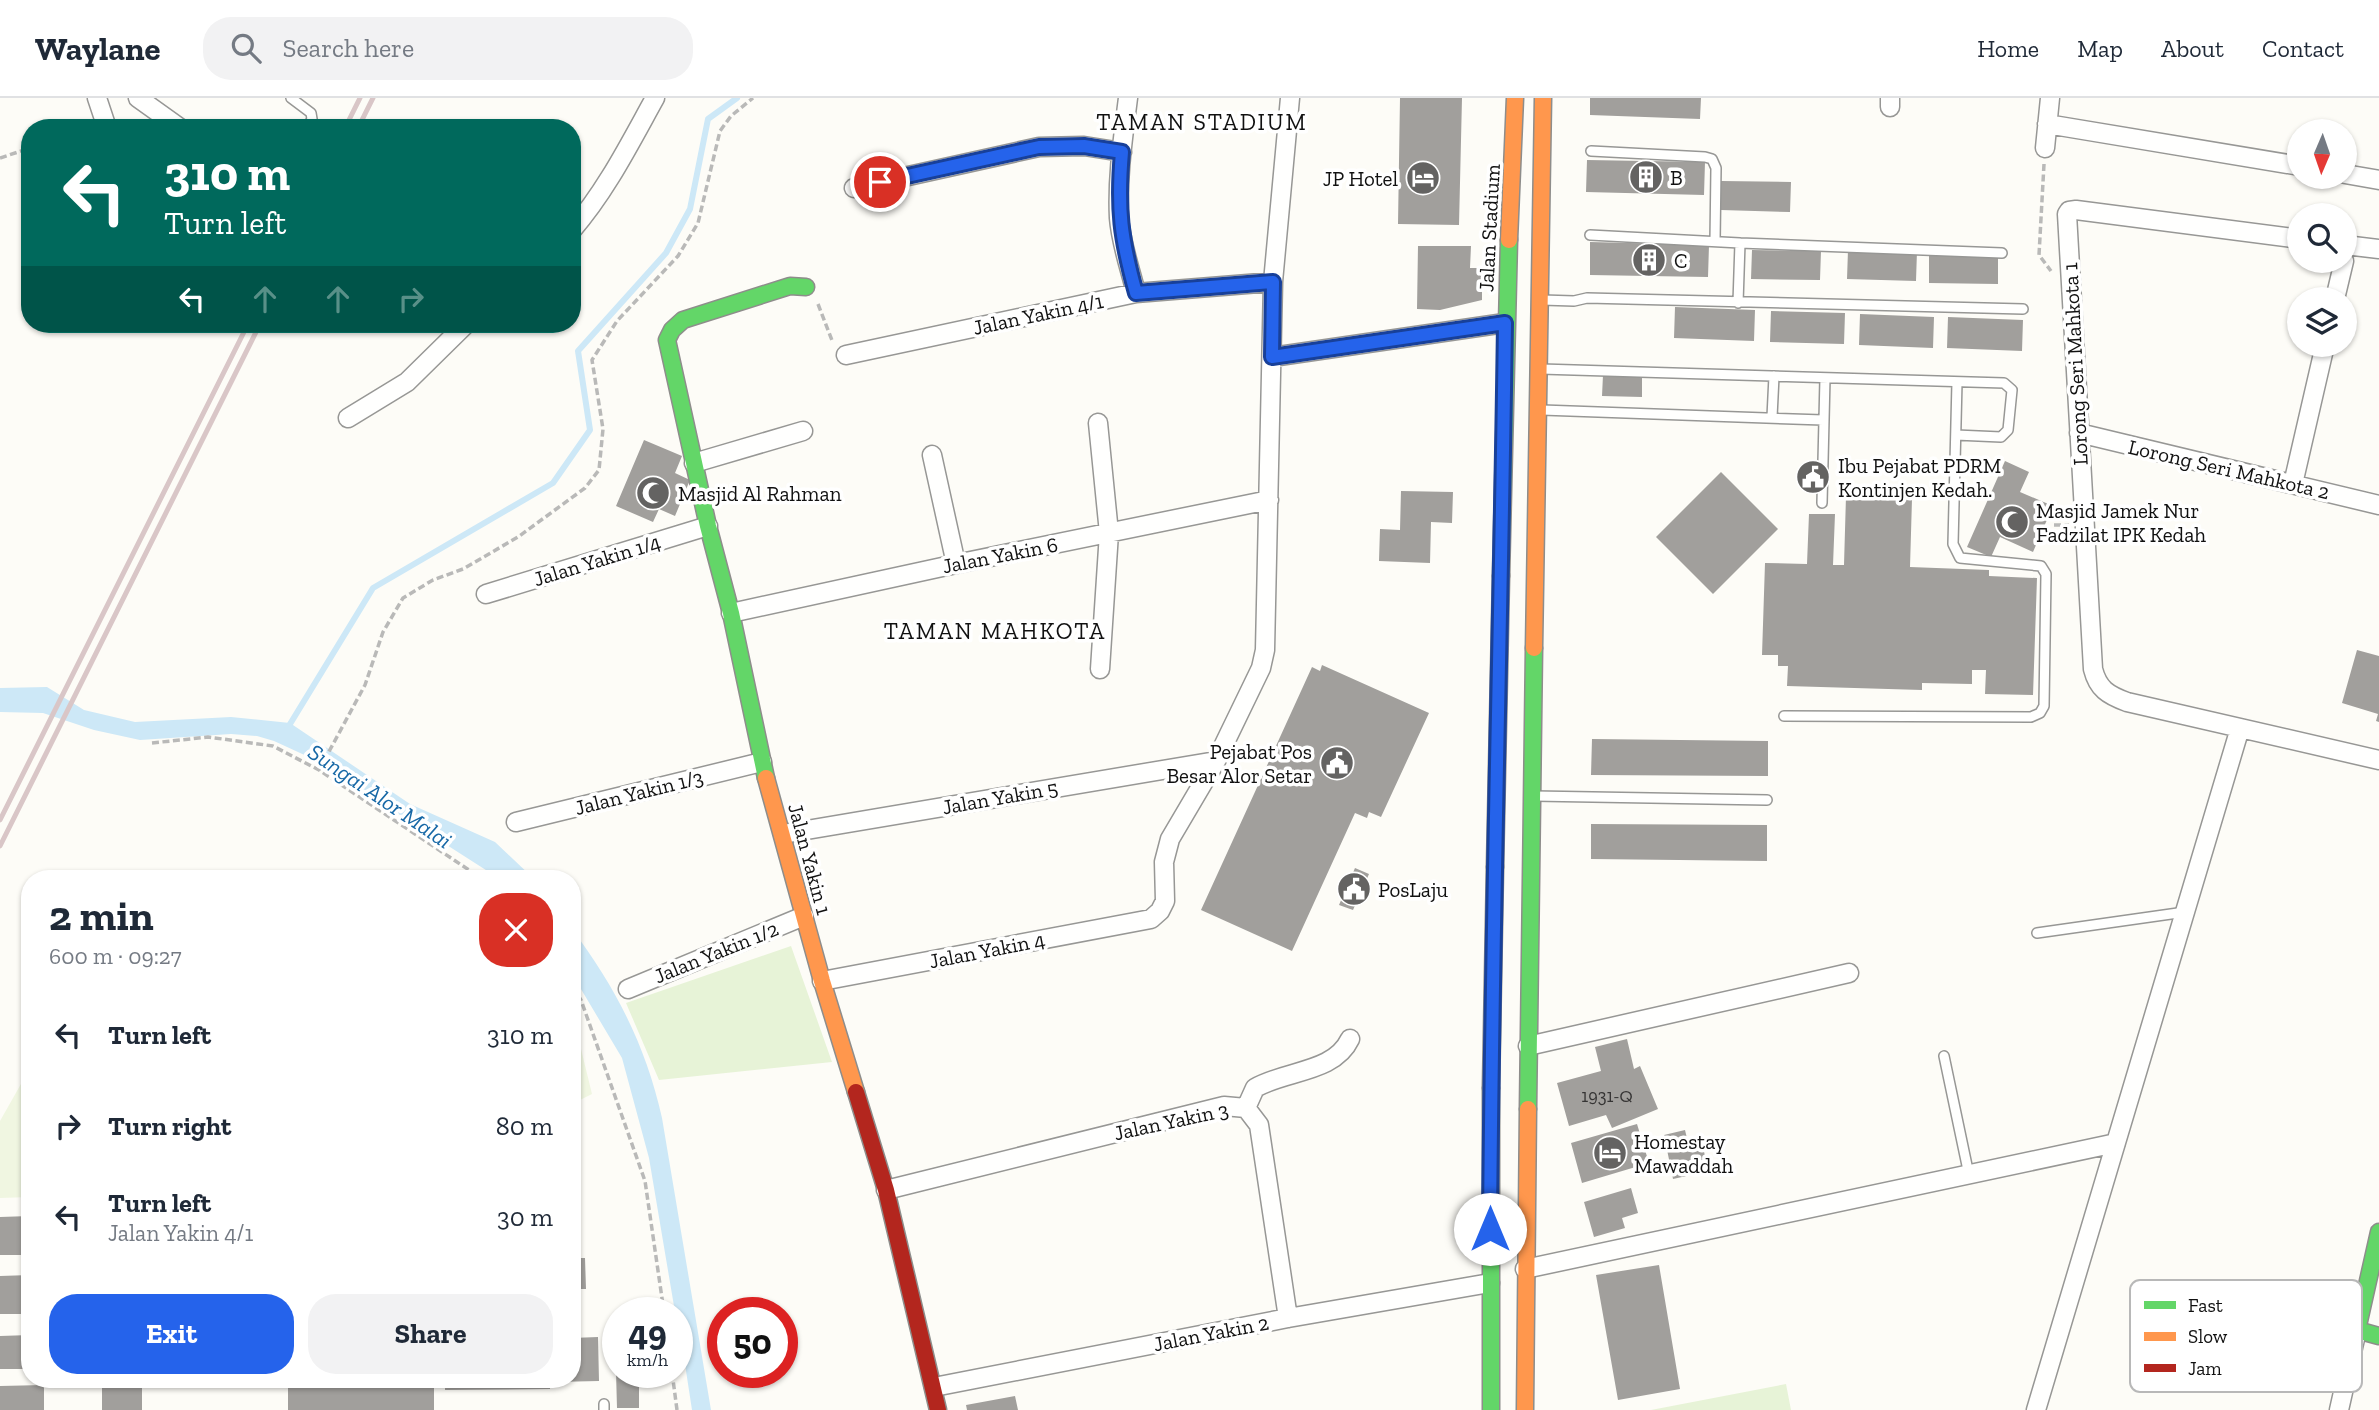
<!DOCTYPE html>
<meta charset="utf-8">
<style>
body{margin:0;font-family:"Zilla Slab",serif;background:#f2f2f3;color:#1f2937;height:100vh;display:flex;flex-direction:column;font-size:26px;white-space:nowrap}
*{box-sizing:border-box;margin:0}
p{font-size:23px;color:#747a83}
.icon{flex:none;width:38px;height:38px;fill:none;stroke:currentColor;stroke-width:2;stroke-linecap:round;stroke-linejoin:round}
.map{position:relative;flex:1;overflow:hidden}
.details{position:absolute;left:21px;top:772px;width:560px;height:518px;display:flex;flex-direction:column;background:#fff;border-radius:28px;box-shadow:0 2px 5px #0004}
.details>*{flex:none}
.hud{position:absolute;left:21px;top:21px;width:560px;height:214px;border-radius:28px;box-shadow:0 2px 5px #0004;background:#00695c;color:#fff;overflow:hidden}
.needle{width:46px;rotate:182deg}
.fabs{position:absolute;left:2287px;top:21px;display:grid;gap:14px}
.fabs a{display:grid;place-items:center;width:70px;height:70px;border-radius:50%;background:#fff;box-shadow:0 2px 5px #0004;font-size:35px}
.speed{position:absolute;left:602px;top:1199px;display:flex;gap:14px;font-size:35px;font-weight:700;text-align:center}
.speed>*{display:grid;place-content:center;width:91px;height:91px;border-radius:50%;background:#fff;box-shadow:0 2px 5px #0004;line-height:1}
.speed small{font-size:18px;font-weight:400}
.speed .limit{border:10px solid #d22;background:#fff;color:#111}
.pin{position:absolute;display:grid;place-items:center;width:60px;height:60px;color:#fff;margin:-30px;border:4px solid #fff;border-radius:50%;box-shadow:0 2px 7px #0007}
.me{position:absolute;width:77px;margin:-38px;rotate:0deg;stroke-linejoin:round;filter:drop-shadow(0 0 5px #0008)}
.turn{display:flex;align-items:center;gap:24px;height:147px;padding:0 28px;font-size:32px}
.turn .icon{width:91px;height:91px;stroke-width:2.5}
.turn b{display:block;font-size:49px;line-height:60px}
.lanes{display:flex;align-items:center;height:66px;padding:0 28px;background:#0003;justify-content:center;gap:35px;direction:ltr}
.lanes .off{opacity:.35}
.round{display:grid;place-items:center;flex:none;width:74px;height:74px;border-radius:28px;background:#f2f2f3}
.overview{display:flex;align-items:center;justify-content:space-between;height:119px;padding:0 28px}
h1{font-size:42px;font-weight:800;line-height:52px}
.action{display:flex;gap:14px;margin-top:auto;padding:14px 28px}
.action a{flex:1;height:80px;border-radius:28px;background:#2563eb;color:#fff;font-size:28px;font-weight:800;line-height:80px;text-align:center}
.action a+a{background:#f2f2f3;color:#1f2937}
ul{padding:0;list-style:none}
li{display:flex;align-items:center;gap:21px;height:91px;padding:0 28px}
li div{flex:1}
li b{display:block;font-size:26px}
li em{font-style:normal}
header{display:flex;align-items:center;gap:42px;box-sizing:border-box;height:98px;padding:0 35px;background:#fff;border-bottom:2px solid #e0e1e3}
header strong{font-size:33px}
nav{display:flex;gap:38px;margin-inline-start:auto;font-size:24px}
.search{width:490px;height:63px;background:#f2f2f3;display:flex;align-items:center;gap:18px;box-sizing:border-box;padding:0 24px;border-radius:28px;color:#747a83;font-size:26px}
.map>svg:first-child{display:block}
</style>
<header>
<strong>Waylane</strong>
<div class="search"><svg class="icon" aria-label="search" viewBox="0 0 24 24"><circle cx="10" cy="10" r="6"/><path d="M15 15l6 6"/></svg>Search here</div>
<nav><a>Home</a><a>Map</a><a>About</a><a>Contact</a></nav>
</header>
<div class="map">
<svg width="2379" height="1312" viewBox="0 0 2379 1312">
<rect width="100%" height="100%" fill="#fdfcf7"/>
<path fill="#e7f3d7" d="M791,848l41,116 -173,18 -33,-77z
M1786,1286l5,26h-140z"/>
<path fill="#f0f6e1" d="M572,914l20,82 -20,10z
M30,970v129l-30,1v-77z"/>
<path fill="#cde8f7" d="M47,589l37,23 51,12 96,-5 59,6 120,81 85,38 38,36h-39l-5,-6 -178,-114 -37,-17 -17,-5 -26,-2 -91,6 -46,-10 -51,-17 -43,-1v-24z
M572,831c44,59 74,117 90,189l49,292h-19l-15,-98h-2l-26,-154 -27,-100 -50,-84z"/>
<g fill="none" stroke-linecap="round" stroke-linejoin="round">
<path stroke="#cde8f7" stroke-width="6" d="M287,631l86,-141 180,-105 37,-53 -12,-79 88,-98 24,-44 18,-90 29,-21"/>
</g>
<path fill="#a19f9c" d="M1400,0h62l-3,127 -61,-1z
M1590,0h111l-1,21 -110,-4z
M1587,62l118,2 -1,33 -118,-3z
M1721,83l70,1 -1,30 -69,-2z
M1590,144l119,3 -1,32 -118,-2z
M1418,148h53l-1,22h12v32l-42,10 -23,-1z
M1752,152l69,1 -1,29 -69,-1z
M1848,152l69,1 -1,30 -69,-2z
M1929,156l69,1v29l-69,-1z
M1675,209l80,3 -1,31 -80,-3z
M1771,213l74,2 -1,31 -74,-2z
M1860,216l74,3 -1,31 -74,-3z
M1948,219l75,3 -1,31 -75,-3z
M1603,277l39,2v20l-40,-1z
M644,342l38,16 -7,17 15,7 -15,36 -16,-7 -6,13 -37,-16z
M2005,363l24,11 -9,20 33,14 -20,46 -33,-15 -9,20 -24,-10z
M1721,374l57,57 -65,65 -57,-57z
M1401,393l52,1 -1,31 -21,-1 -1,41 -51,-2 1,-32 20,1z
M1846,398l66,3 -2,68 79,3v6l48,2 -4,117 -48,-1 1,-24h-14v14l-50,-1v7l-135,-4 1,-20h-10v-11h-16l3,-92 42,1 2,-50h26l-2,51h11z
M2357,552l22,6v66l-3,-1 2,-7 -36,-11z
M1322,567l107,48 -48,104 -12,-5 -2,6 -12,-5 -63,138 -91,-41 111,-243 8,4z
M1592,641l176,2v35l-177,-1z
M1591,726l176,1v36l-176,-2z
M1355,770l14,6 -16,36 -14,-5z
M1627,941l7,30 6,-3 18,43 -46,19 -6,-13 -37,11 -12,-43 44,-12 -6,-24z
M1637,1026l12,39 -67,20 -11,-40z
M1685,1032l5,21 13,-3 6,23 -36,8 -9,-44z
M1631,1090l7,25 -16,5 3,10 -31,9 -10,-35z
M30,1118v39h-30v-38z
M572,1160h13l1,31h-14z
M1659,1167l21,124 -62,11 -22,-125z
M30,1177v39h-30v-38z
M30,1237v34h-30v-33z
M598,1239l1,44 -45,1v-3h18v-41z
M616,1274h23v36h-22z
M102,1281h40v31h-40z
M289,1281h48v2l-48,1z
M445,1281h105v10l-105,1z
M434,1285v27h-146v-25z
M44,1287v25h-44v-24z
M1015,1298l3,14h-51l-1,-5z"/>
<g fill="none" stroke-linecap="round" stroke-linejoin="round">
<g stroke="#979795" stroke-width="12">
<path id="lane" d="M291,0l20,15 1,6 -5,9
M1591,53l114,6 7,2 4,9 -1,73
M1590,137l150,8
M1542,202l32,1 13,-3 436,11
M1738,205l2,-60 262,10
M1541,271l463,14 8,7 -4,40 -7,7 -45,-2
M1542,312l281,10
M1772,319l2,-41
M1822,405l3,-125
M1784,618l247,1 9,-4 4,-7 2,-132 -5,-8 -81,-8 -7,-14 4,-162
M1534,698l233,4
M2037,835l148,-21
M1944,958l25,119
M604,1306v6"/>
</g>
<g stroke="#979795" stroke-width="21">
<path id="street" d="M97,0l10,30
M138,0l42,30
M1128,0c-5,40 -11,80 -9,120 2,26 11,50 17,75
M1890,9v-9
M2047,26l253,42
M2045,50l5,-50
M2345,76l34,6
M854,90l185,-41 45,-1 38,6
M572,132c34,-39 58,-87 83,-132
M2300,141l-224,-29 -7,1 -2,3 26,455c5,20 15,26 34,33l252,58
M2345,147l34,4
M2335,201l9,-38
M846,257l290,-62 137,-11
M1272,259l233,-34
M348,320l59,-36 59,-58
M1098,325l11,110 -9,136
M2079,335l300,72
M932,357l24,109
M694,365l109,-32
M2293,386l32,-139
M486,496l222,-68
M731,515l225,-49 313,-64
M516,724l246,-60
M783,736l433,-73
M822,883l329,-62 9,-8 5,-10 -1,-39 6,-23 46,-78 45,-93 4,-18 8,-368 17,-184
M628,891l176,-73
M1528,948l321,-73
M1246,1010l9,-20c31,-18 79,-15 95,-49
M886,1092l338,-84 22,2 13,17 29,193
M1525,1171l591,-126
M934,1289l354,-69 202,-35
M2036,1312l204,-682
M2339,1312l18,-80"/>
</g>
<g stroke="#8e8d8b" stroke-width="19">
<path id="fast" d="M1501,478l8,-336
M766,680l-35,-165 -23,-87 -41,-186 5,-10 11,-10 107,-34 16,1
M1528,1011l6,-461
M2379,1134l-22,98 22,6
M1491,1312v-322"/>
</g>
<g stroke="#8e8d8b" stroke-width="19">
<path id="slow" d="M1509,142l6,-142
M1534,550l9,-550
M766,680l56,203 34,111
M1495,769l6,-291
M1525,1312l3,-301"/>
</g>
<g stroke="#8e8d8b" stroke-width="19">
<path id="jam" d="M1491,990l4,-221
M856,994l30,98 52,220"/>
</g>
<path stroke="#b9b9b8" stroke-width="3.5" stroke-dasharray="7 3.5" stroke-linecap="butt" d="M0,60l30,-10
M2044,66l-5,91 12,16
M818,206l15,39
M2054,427h15
M152,645l56,-6 65,9 46,24 162,108
M319,672l46,-85 18,-53 20,-34 30,-18 30,-11 55,-32 67,-49 14,-18 4,-41 -11,-69 25,-39 61,-65 20,-33 22,-92 11,-15 22,-18
M572,888l9,14 64,181 19,131
M672,1274l5,38"/>
<use href="#lane" stroke="#fffffe" stroke-width="9"/>
<use href="#street" stroke="#fffffe" stroke-width="18"/>
<use href="#fast" stroke="#63d668" stroke-width="16"/>
<use href="#slow" stroke="#ff974d" stroke-width="16"/>
<use href="#jam" stroke="#b3261e" stroke-width="16"/>
<path stroke="#d9c6c7" stroke-width="5" d="M345,30l15,-30
M358,30l15,-30
M0,722l248,-496
M0,748l260,-522"/>
</g>
<g fill="none" stroke-linecap="round" stroke-linejoin="round">
<g stroke="#184099" stroke-width="18">
<path id="route" d="M880,84l159,-35 45,-1 38,6c-5,57 -1,87 14,141l137,-11 -1,75 233,-34c-4,302 -13,604 -15,906"/>
</g>
<use href="#route" stroke="#2563eb" stroke-width="12"/>
</g>
<defs>
<g id="building-disc" transform="scale(1.75)"><circle r="9.5" fill="#646362" stroke="#fff"/><path d="M-4-6H4V6H1V3H-1V6H-4ZM-2.5-4.3h1.7v1.8h-1.7ZM.8-4.3h1.7v1.8H.8ZM-2.5-1h1.7V.8h-1.7ZM.8-1h1.7V.8H.8Z" fill="#fff"/></g>
<g id="hotel-disc" transform="scale(1.75)"><circle r="9.5" fill="#646362" stroke="#fff"/><path d="M-6-4.5h1.5V1H6V5H4.5V3h-9V5H-6ZM-4 0a1.8 1.8 0 1 1 3.6 0ZM.5 0V-2.5h3Q6-2.5 6 0Z" fill="#fff"/></g>
<g id="civic-disc" transform="scale(1.75)"><circle r="9.5" fill="#646362" stroke="#fff"/><path d="M-.6-6.5H3V-4.5H.6V-3L4-1V1h2V6H-6V1h2V-1L-.6-3ZM-1.2 2.5V6h2.4V2.5Z" fill="#fff"/></g>
<g id="mosque-disc" transform="scale(1.75)"><circle r="9.5" fill="#646362" stroke="#fff"/><path d="M3.5-4.9A6 6 0 1 0 3.5 4.9A5 5 0 1 1 3.5-4.9Z" fill="#fff"/></g>
</defs>
<g fill-rule="evenodd">
<use href="#building-disc" x="1646" y="79"/>
<use href="#hotel-disc" x="1423" y="80"/>
<use href="#building-disc" x="1649" y="162"/>
<use href="#civic-disc" x="1813" y="379"/>
<use href="#mosque-disc" x="653" y="395"/>
<use href="#mosque-disc" x="2012" y="424"/>
<use href="#civic-disc" x="1337" y="665"/>
<use href="#civic-disc" x="1354" y="791"/>
<use href="#hotel-disc" x="1610" y="1055"/>
</g>
<g text-anchor="middle" dominant-baseline="central" stroke-width="7" stroke-linejoin="round" paint-order="stroke">
<g font-size="18" fill="#353434">
<text x="1607" y="998">1931-Q</text>
</g>
<g font-size="21" fill="#111" stroke="#fff" text-anchor="start">
<text x="1670" y="79">B</text>
<text x="1398" y="80" text-anchor="end">JP Hotel</text>
<text x="1674" y="162">C</text>
<text x="1838" y="367">Ibu Pejabat PDRM<tspan x="1838" dy="24">Kontinjen Kedah.</tspan></text>
<text x="678" y="395">Masjid Al Rahman</text>
<text x="2036" y="412">Masjid Jamek Nur<tspan x="2036" dy="24">Fadzilat IPK Kedah</tspan></text>
<text x="1312" y="653" text-anchor="end">Pejabat Pos<tspan x="1312" dy="24">Besar Alor Setar</tspan></text>
<text x="1378" y="791">PosLaju</text>
<text x="1634" y="1043">Homestay<tspan x="1634" dy="24">Mawaddah</tspan></text>
</g>
<g font-size="21" fill="#111" stroke="#fff">
<text transform="translate(1489 130) rotate(-87)">Jalan Stadium</text>
<text transform="translate(1038 216) rotate(-12)">Jalan Yakin 4/1</text>
<text transform="translate(2075 266) rotate(-93)">Lorong Seri Mahkota 1</text>
<text transform="translate(2229 371) rotate(13)">Lorong Seri Mahkota 2</text>
<text transform="translate(1000 457) rotate(-11)">Jalan Yakin 6</text>
<text transform="translate(597 462) rotate(-17)">Jalan Yakin 1/4</text>
<text transform="translate(639 694) rotate(-14)">Jalan Yakin 1/3</text>
<text transform="translate(1000 699) rotate(-10)">Jalan Yakin 5</text>
<text transform="translate(810 761) rotate(75)">Jalan Yakin 1</text>
<text transform="translate(987 852) rotate(-11)">Jalan Yakin 4</text>
<text transform="translate(716 854) rotate(-22)">Jalan Yakin 1/2</text>
<text transform="translate(1171 1023) rotate(-12)">Jalan Yakin 3</text>
<text transform="translate(1211 1235) rotate(-11)">Jalan Yakin 2</text>
</g>
<g font-size="23" letter-spacing="2" fill="#111" stroke="#fff">
<text x="1202" y="24">TAMAN STADIUM</text>
<text x="995" y="533">TAMAN MAHKOTA</text>
</g>
<g font-size="23" font-style="italic" fill="#1768a6" stroke="#fff">
<text transform="translate(380 698) rotate(34)">Sungai Alor Malai</text>
</g>
</g>
<rect x="2130" y="1182" width="232" height="112" rx="10" fill="#fff" stroke="#b8b8b8" stroke-width="2"/>
<rect x="2144" y="1203" width="32" height="8" fill="#63d668"/>
<rect x="2144" y="1234" width="32" height="9" fill="#ff974d"/>
<rect x="2144" y="1266" width="32" height="8" fill="#b3261e"/>
<g font-size="19" fill="#111">
<text x="2188" y="1214">Fast</text>
<text x="2188" y="1245">Slow</text>
<text x="2188" y="1277">Jam</text>
</g>
</svg>
<div class="fabs">
<a><svg class="needle" viewBox="-14 -14 28 28"><path d="M0-13l5 13h-10z" fill="#e53935"/><path d="M0 13l5-13h-10z" fill="#747a83"/></svg></a>
<a><svg class="icon" aria-label="search" viewBox="0 0 24 24"><circle cx="10" cy="10" r="6"/><path d="M15 15l6 6"/></svg></a>
<a><svg class="icon" aria-label="layers" viewBox="0 0 24 24"><path d="M12 4l9 5-9 5-9-5zM3 14l9 5 9-5"/></svg></a>
</div>
<div class="speed"><div>49<small>km/h</small></div><div class="limit">50</div></div>
<div class="pin" style="left:880px;top:84px;background:#d93025"><svg class="icon" aria-label="arrive" viewBox="0 0 24 24"><path d="M6 21V4h12l-3 4 3 4H6"/></svg></div>
<svg class="me" style="left:1490px;top:1131px" viewBox="-20 -20 40 40"><circle r="19" fill="#fff"/><path d="M0-13L10 11 0 6-10 11z" fill="#2563eb"/></svg>
<div class="hud">
<div class="turn"><svg class="icon" aria-label="left" viewBox="0 0 24 24"><path d="M17 20v-9H6M10 6l-5 5 5 5"/></svg><div><b>310 m</b>Turn left</div></div>
<div class="lanes"><svg class="icon" aria-label="left" viewBox="0 0 24 24"><path d="M17 20v-9H6M10 6l-5 5 5 5"/></svg><svg class="icon off" aria-label="ahead" viewBox="0 0 24 24"><path d="M12 20V5M6 11l6-6 6 6"/></svg><svg class="icon off" aria-label="ahead" viewBox="0 0 24 24"><path d="M12 20V5M6 11l6-6 6 6"/></svg><svg class="icon off" aria-label="right" viewBox="0 0 24 24"><path d="M7 20v-9h11M14 6l5 5-5 5"/></svg></div>
</div>
<section class="details">
<div class="overview"><div><h1>2 min</h1><p>600 m · 09:27</p></div><a class="round" style="background:#d93025;color:#fff"><svg class="icon" aria-label="close" viewBox="0 0 24 24"><path d="M6 6l12 12M18 6L6 18"/></svg></a></div>
<ul>
<li><svg class="icon" aria-label="left" viewBox="0 0 24 24"><path d="M17 20v-9H6M10 6l-5 5 5 5"/></svg><div><b>Turn left</b></div><em>310 m</em></li>
<li><svg class="icon" aria-label="right" viewBox="0 0 24 24"><path d="M7 20v-9h11M14 6l5 5-5 5"/></svg><div><b>Turn right</b></div><em>80 m</em></li>
<li><svg class="icon" aria-label="left" viewBox="0 0 24 24"><path d="M17 20v-9H6M10 6l-5 5 5 5"/></svg><div><b>Turn left</b><p>Jalan Yakin 4/1</p></div><em>30 m</em></li>
</ul>
<div class="action"><a>Exit</a><a>Share</a></div>
</section>
</div>
